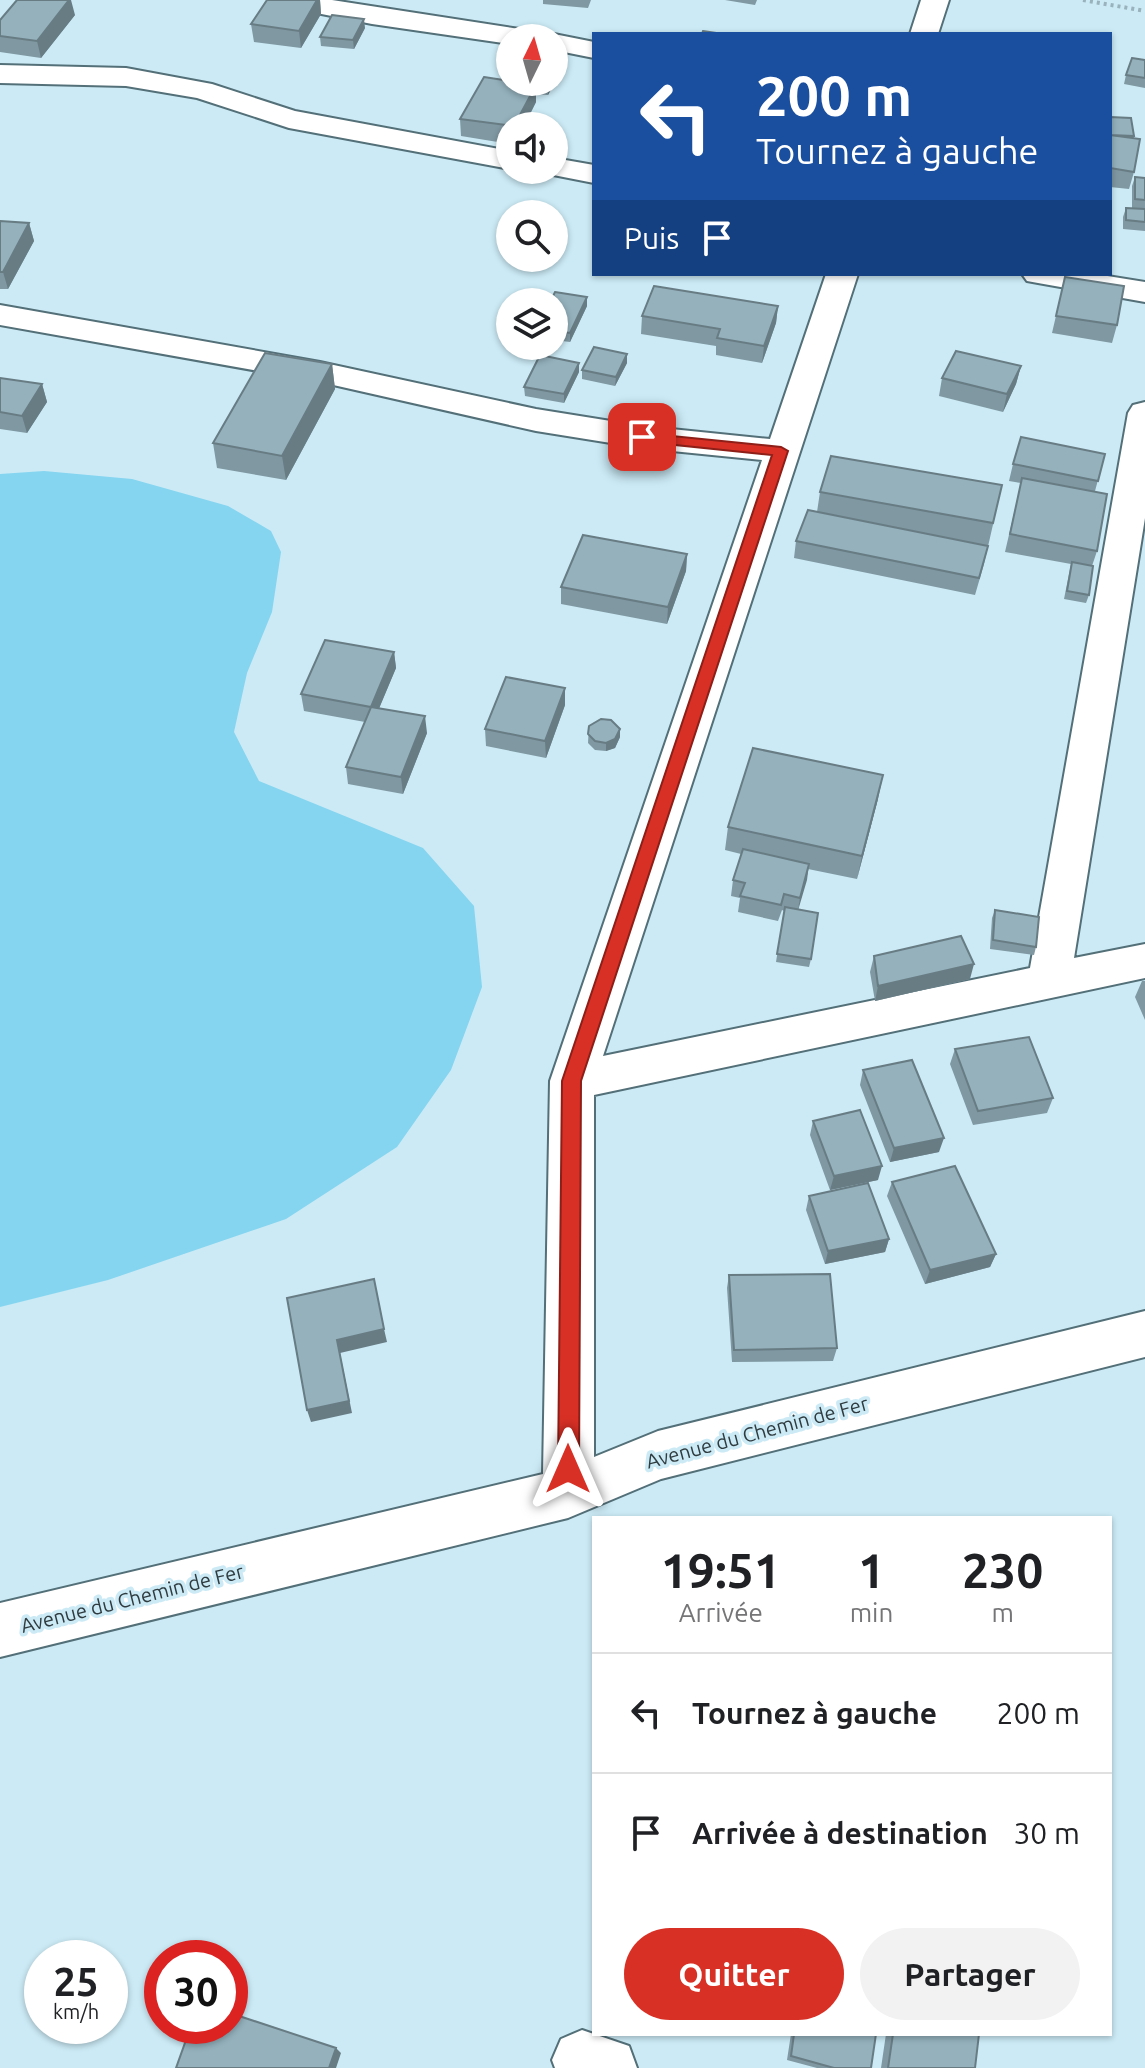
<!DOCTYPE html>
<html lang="fr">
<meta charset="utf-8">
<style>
body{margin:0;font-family:Ubuntu,sans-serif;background:#f2f2f2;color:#202124;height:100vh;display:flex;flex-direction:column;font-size:30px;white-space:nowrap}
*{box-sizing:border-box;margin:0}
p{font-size:26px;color:#757577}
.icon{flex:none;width:44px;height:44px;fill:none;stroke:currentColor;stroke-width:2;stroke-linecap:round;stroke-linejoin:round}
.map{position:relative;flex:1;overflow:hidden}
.sheet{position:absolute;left:592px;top:1516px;width:520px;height:520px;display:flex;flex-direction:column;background:#fff;border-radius:0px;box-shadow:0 2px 6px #0004}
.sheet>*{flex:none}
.top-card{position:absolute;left:592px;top:32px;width:520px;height:244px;border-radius:0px;box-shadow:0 2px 6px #0004;background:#1a4fa0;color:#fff;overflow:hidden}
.needle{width:52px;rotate:5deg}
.buttons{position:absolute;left:496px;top:24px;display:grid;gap:16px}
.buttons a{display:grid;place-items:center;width:72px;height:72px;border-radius:50%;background:#fff;box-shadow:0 2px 6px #0004;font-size:40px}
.speed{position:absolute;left:24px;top:1940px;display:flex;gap:16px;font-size:40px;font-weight:700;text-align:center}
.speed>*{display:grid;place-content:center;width:104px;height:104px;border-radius:50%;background:#fff;box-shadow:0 2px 6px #0004;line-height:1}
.speed small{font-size:20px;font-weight:400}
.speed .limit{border:12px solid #d22;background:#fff;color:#111}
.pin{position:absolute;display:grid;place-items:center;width:68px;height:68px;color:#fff;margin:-34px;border-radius:16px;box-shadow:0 4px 12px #0006}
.me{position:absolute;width:88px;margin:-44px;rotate:0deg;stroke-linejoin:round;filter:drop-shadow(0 0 6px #0008)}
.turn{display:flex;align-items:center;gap:28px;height:168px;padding:0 32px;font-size:36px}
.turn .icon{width:104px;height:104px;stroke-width:2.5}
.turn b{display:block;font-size:56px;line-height:68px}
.then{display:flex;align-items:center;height:76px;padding:0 32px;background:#0003;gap:16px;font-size:30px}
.eta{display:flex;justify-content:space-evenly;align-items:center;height:136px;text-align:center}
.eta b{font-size:48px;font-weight:600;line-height:56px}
.primary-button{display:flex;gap:16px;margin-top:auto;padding:16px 32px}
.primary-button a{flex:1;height:92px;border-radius:48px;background:#d93025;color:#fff;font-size:32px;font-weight:600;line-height:92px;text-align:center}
.primary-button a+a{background:#f2f2f2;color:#202124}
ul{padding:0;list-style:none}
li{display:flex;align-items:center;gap:24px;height:120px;padding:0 32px;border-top:2px solid #e0e0e0}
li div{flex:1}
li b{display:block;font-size:30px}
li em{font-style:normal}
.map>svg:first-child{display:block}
</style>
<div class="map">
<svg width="1145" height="2068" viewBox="0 0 1145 2068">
<rect width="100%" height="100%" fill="#cbeaf5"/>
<path fill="#85d5f0" d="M44,471l88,8 96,27 43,25 10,21 -9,60 -25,61 -13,59 25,49 164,67 51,58 8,81 -31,83 -54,77 -111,72 -178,61 -108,27v-833z"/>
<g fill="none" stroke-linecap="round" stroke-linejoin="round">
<g stroke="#536f78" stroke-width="4">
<path id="street" d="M277,0h55l194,30 10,2 4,6h-30v6l-138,-20 -91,-18z
M921,0h28l-11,34h-28z
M554,34l40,8v16l-40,-8v-12h-11z
M0,65l126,3 86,16 83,27 215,40v18l-221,-41 -92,-30 -71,-12 -126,-3z
M554,158l40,7v18l-51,-10 -2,-3h13z
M826,274h32l-255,782 427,-88 98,-555 5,-8 12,-3v116l-71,440 71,-14v34l-551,117v362l64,-26 487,-120v46l-484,122 -93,39 -568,139v-54l543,-129 7,-393 212,-621 -120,-12 -106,-17 -216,-49 -320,-57v-20l320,57 216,47 106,17 128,13z
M1022,274h73l50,8v20l-107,-19 -11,-2z
M582,2030l47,16 8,22h-82l-3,-8 9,-21z"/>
</g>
<path stroke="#99b2bb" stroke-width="4" stroke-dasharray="3 4" stroke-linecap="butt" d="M1083,0l62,11"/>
<use href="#street" fill="#fff" fill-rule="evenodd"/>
</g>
<path fill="#7f98a2" d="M267,0h53l1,14 -20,34 -47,-6 -3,-18z
M543,0h48l-3,8 -45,-4z
M725,0h32l-2,5z
M75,15l-34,43 -41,-6v-32z
M365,28l-11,21 -33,-3 -1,-9z
M1145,60v28l-21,-4 2,-9z
M560,64v9l-12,22 -12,-1v8l-12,24h-14v18l-49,-8 -1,-17 47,-39z
M1110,117l24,19v36l-5,17 -19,-2z
M1135,177l10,1v31l-13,-1v-22z
M1126,208l19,1v22l-22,-2v-12z
M0,221l29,2 5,18 -26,48h-8z
M1065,277l52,48 -5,18 -60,-10z
M554,302l33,4 -17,36 -16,-2z
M778,306l-2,17 -14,40 -46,-8v-9l-75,-12 1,-18z
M627,354v9l-12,23 -33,-7v-9z
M332,364l3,25 -49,91 -69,-12 -4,-25z
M1021,366l-5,18 -13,28 -64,-16 3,-18z
M579,372l-15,31 -39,-7 -1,-9z
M0,378l42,6 5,18 -20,31 -27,-4z
M1105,454l-10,37 2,60 -5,15 -3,29 -3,8 -22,-4 7,-35 -66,-12 16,-69 -12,-2 4,-17z
M1002,485l-18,79 -9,31 -181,-37 2,-17 21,-29 3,-20z
M687,554l-1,17 -19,53 -106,-20v-17z
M394,652l2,16 -17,40 48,25 -24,61 -55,-10 -2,-17 19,-45 -61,-11 -3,-17z
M565,688v17l-19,53 -60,-12 -1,-17z
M589,726l31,3v8l-5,11 -9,3 -11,-1 -7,-7z
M878,799l-21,80 -49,-10 -10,40 13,50 -2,8 -33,-5 8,-51 -2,-1 -4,11 -40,-9 2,-14 -9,-2 2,-16 8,-26 -16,-4 3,-23z
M995,910l41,37 -2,8 -44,-6 2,-31z
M874,956l96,23 -95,22 -5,-29z
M1142,981h3v39l-10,-23z
M955,1049l98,49 -6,15 -74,12 -23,-61z
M863,1070l76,82 -49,10 -30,-77z
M813,1121l65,59 -48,10 -20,-55z
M892,1182l104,72 -6,13 -65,17 -38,-88z
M809,1196l80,43 -4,13 -60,12 -19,-54z
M729,1275l108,73 -4,13 -101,1 -5,-74z
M791,2034h85l-5,34h-54l-30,-8z
M886,2034h93l-4,34h-94z"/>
<path fill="#687c84" d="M69,0h2l4,15 -34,43 -4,-17z
M317,0h3l1,14 -20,34 -2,-17z
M364,19l1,9 -11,21 -1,-9z
M560,64v9l-12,22v-9l2,-4h4v-7z
M536,85v17l-12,24h-10z
M29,223l5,18 -26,48 -5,-17z
M587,297v9l-17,36v-9z
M778,306l-2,17 -14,40 2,-17z
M627,354v9l-12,23 1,-9z
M579,363v9l-15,31v-9z
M332,364l3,25 -49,91 -4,-24z
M1021,366l-5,18 -13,28 4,-18z
M42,384l5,18 -20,31 -5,-17z
M687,554l-1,17 -19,53 1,-17z
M394,652l2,16 -23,55 -2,-16z
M565,688v17l-19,53 -1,-17z
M425,716l2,17 -24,61 -2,-17z
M620,729v8l-5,11 -9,3v-8z
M883,775l-5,24 -21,80 5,-23z
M809,864l-2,16 -10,34 3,-16z
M974,964l-4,15 -95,22 3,-15z
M944,1138l-5,14 -49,10 4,-14z
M882,1166l-4,14 -48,10 4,-14z
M889,1239l-4,13 -60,12 3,-13z
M996,1254l-6,13 -65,17 5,-14z
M384,1329l3,13 -47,11 12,60 -41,9 -4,-12 30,-70z
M336,2048l5,5 -5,15h-7z"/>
<path fill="#94b1bc" stroke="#687c84" stroke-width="2" d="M17,0h52l-32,41 -37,-5v-16z
M267,0h50l-18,31 -48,-7z
M332,15l32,4 -11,21 -33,-3z
M703,31l20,3h-21z
M1132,58l13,2v18l-19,-3z
M554,63l6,1 -6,11z
M484,77l26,4v1l26,3 -22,41 -54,-7z
M520,82h30l-2,4z
M1110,117l21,1 3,18 -24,-1z
M1110,135l30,4 -6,33 -24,-4z
M1135,177l10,1v22l-10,-1z
M1126,208l19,1v13l-19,-2z
M0,221l29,2 -26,49h-3z
M1065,277l59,9 -7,39 -61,-9z
M654,286l124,20 -14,40 -47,-8 3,-9 -78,-13z
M555,292l32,5 -17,36 -16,-2v-29h-4z
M594,347l33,7 -11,23 -34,-7z
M956,351l65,15 -14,28 -65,-16z
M265,353l67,11 -50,92 -69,-13z
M540,355l39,8 -15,31 -40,-7z
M0,378l42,6 -20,32 -22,-4z
M1021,437l84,17 -7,27 -85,-17z
M831,456l171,29 -9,38 -173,-31z
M1022,478l85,16 -10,57 -87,-17z
M808,510l180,36 -9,32 -183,-37z
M583,535l104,19 -19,53 -107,-20z
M1072,562l21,4 -4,29 -22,-4z
M325,640l69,12 -23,55 -70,-13z
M506,677l59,11 -20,53 -60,-12z
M371,707l54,9 -24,61 -55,-10z
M601,719l10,1 9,9 -5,10 -9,4 -11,-2 -7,-7 1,-8z
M753,748l130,27 -21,81 -134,-29z
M743,849l66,15 -9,34 -16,-4 -3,11 -41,-9 5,-13 -12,-3z
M785,907l33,6 -7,46 -34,-5z
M995,910l44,7 -3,30 -43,-7z
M961,936l13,28 -96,22 -4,-30z
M1029,1037l24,61 -75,13 -23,-62z
M912,1060l32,78 -50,10 -31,-78z
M860,1110l22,56 -48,10 -21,-55z
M955,1166l41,88 -66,16 -38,-88z
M868,1183l21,56 -61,12 -19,-55z
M830,1274l7,74 -103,2 -5,-75z
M374,1279l10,50 -47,11 12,61 -42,9 -20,-112z
M230,2013l106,35 -7,20h-153l15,-42h39z
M794,2034h82l-5,34h-37l-43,-12z
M893,2034h86l-4,34h-87z"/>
<path fill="#d93025" stroke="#8d1f18" stroke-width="2" d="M642,433l139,14 7,4 -207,630 -2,388 -3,7 -8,3 -7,-3 -3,-7 4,-388 210,-626 -135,-14v-7z"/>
<g text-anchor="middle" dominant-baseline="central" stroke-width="7" stroke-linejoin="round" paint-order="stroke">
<g font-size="20" fill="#2f3b3f" stroke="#cbeaf5">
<text transform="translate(757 1432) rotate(-15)">Avenue du Chemin de Fer</text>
<text transform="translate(132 1598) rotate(-14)">Avenue du Chemin de Fer</text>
</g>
</g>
</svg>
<div class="buttons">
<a><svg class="needle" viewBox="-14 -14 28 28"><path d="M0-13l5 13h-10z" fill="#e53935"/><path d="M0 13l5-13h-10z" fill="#757577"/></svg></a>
<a><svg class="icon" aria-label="sound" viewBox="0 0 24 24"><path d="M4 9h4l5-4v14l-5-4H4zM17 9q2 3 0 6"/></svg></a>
<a><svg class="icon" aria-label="search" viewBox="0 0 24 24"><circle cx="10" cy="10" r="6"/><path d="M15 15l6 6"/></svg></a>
<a><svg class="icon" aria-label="layers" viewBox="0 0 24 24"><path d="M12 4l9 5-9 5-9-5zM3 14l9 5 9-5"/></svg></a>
</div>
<div class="speed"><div>25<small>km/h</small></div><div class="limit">30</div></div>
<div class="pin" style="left:642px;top:437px;background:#d93025"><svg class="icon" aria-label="arrive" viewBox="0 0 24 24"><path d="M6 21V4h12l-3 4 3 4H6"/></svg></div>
<svg class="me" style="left:568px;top:1469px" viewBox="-20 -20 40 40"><path d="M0-17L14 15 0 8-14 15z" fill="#d93025" stroke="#fff" stroke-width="4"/></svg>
<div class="top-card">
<div class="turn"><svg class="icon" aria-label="left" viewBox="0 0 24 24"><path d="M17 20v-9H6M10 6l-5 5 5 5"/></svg><div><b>200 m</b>Tournez à gauche</div></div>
<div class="then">Puis<svg class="icon" aria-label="arrive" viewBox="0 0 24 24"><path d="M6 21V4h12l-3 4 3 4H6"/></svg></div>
</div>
<section class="sheet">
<div class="eta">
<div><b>19:51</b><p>Arrivée</p></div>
<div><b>1</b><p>min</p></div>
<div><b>230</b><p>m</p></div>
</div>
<ul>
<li><svg class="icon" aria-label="left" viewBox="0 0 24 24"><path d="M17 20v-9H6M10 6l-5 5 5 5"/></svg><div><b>Tournez à gauche</b></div><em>200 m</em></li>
<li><svg class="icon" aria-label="arrive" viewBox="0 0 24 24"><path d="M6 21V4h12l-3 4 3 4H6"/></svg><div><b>Arrivée à destination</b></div><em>30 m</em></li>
</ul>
<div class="primary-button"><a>Quitter</a><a>Partager</a></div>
</section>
</div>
